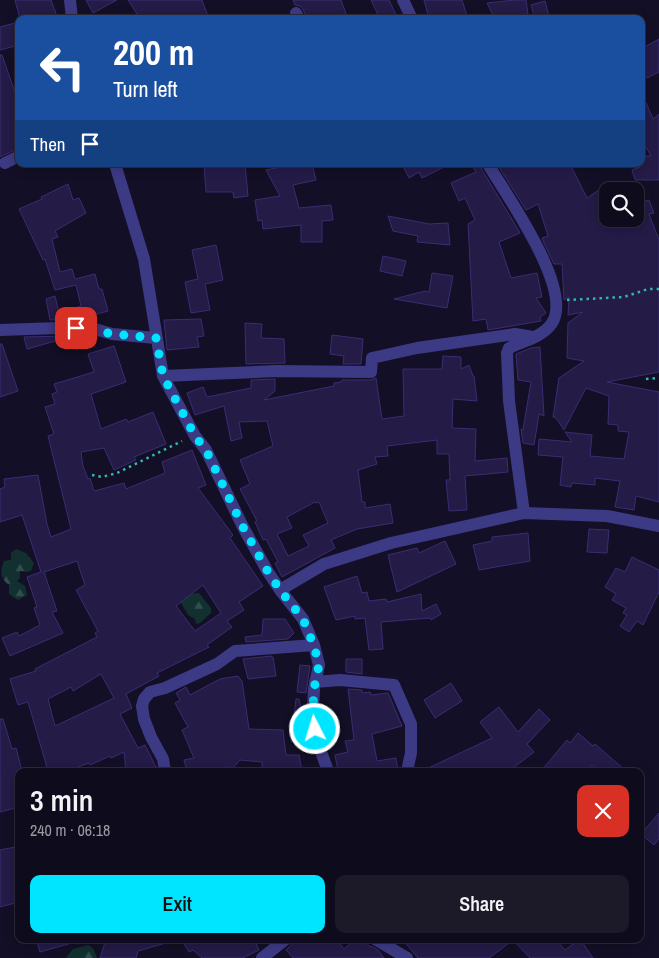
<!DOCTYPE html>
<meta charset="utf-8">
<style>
body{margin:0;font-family:"Archivo Narrow",sans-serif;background:#1c1929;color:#f1f3f6;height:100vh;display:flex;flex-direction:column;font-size:19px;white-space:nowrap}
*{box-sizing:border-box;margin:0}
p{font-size:16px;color:#9b9ba3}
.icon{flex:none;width:28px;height:28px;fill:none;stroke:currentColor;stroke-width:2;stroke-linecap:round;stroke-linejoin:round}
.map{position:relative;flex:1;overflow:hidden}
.sheet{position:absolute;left:15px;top:768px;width:629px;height:175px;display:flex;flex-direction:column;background:#0e0b1c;border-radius:10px;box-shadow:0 2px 12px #0003,0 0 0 1px #2e2b3b}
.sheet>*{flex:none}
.banner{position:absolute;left:15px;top:15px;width:630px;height:152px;border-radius:10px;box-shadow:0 2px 12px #0003,0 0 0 1px #2e2b3b;background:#1a4fa0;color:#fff;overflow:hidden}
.fabs{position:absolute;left:599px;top:182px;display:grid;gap:10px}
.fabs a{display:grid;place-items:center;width:45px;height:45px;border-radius:10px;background:#0e0b1c;box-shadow:0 2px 12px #0003,0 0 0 1px #2e2b3b;font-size:25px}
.pin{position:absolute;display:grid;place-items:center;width:42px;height:42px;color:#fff;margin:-21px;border-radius:10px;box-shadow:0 2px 8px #0006}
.me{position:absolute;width:55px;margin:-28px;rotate:355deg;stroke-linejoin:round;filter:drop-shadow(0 0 4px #0008)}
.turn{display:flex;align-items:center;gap:18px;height:105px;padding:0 15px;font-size:22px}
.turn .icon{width:65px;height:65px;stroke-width:2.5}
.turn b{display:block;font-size:35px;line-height:42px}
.then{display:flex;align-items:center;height:48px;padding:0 15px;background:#0003;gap:10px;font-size:19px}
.round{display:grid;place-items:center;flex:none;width:52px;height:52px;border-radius:10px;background:#1c1929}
.headline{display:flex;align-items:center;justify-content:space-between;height:85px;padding:0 15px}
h1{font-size:30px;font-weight:600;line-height:38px}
.action{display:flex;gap:10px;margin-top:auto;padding:10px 15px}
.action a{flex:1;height:58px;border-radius:10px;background:#00e5ff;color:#111;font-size:20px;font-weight:600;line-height:58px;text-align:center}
.action a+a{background:#1c1929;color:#f1f3f6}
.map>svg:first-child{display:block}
</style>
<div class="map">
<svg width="659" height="958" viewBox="0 0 659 958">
<defs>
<pattern id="forest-firs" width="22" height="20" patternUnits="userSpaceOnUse" patternTransform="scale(1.25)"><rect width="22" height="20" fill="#12302f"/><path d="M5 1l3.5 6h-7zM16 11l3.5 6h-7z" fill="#344d4e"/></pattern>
</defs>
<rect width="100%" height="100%" fill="#130f26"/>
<path fill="url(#forest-firs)" d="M16,549l10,4 8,10 -3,8 -5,1 -6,-1v7l-3,3 8,5 2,9 -9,5 -9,-6v-9c-9,-7 -9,-13 -5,-24l7,-1v-7z
M199,593l12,15v5l-11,10 -4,1 -1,-5 -7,-4 -8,-14 9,-7z
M89,945l5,5 3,8h-31l7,-9z"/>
<path fill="#241b47" stroke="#3b2d73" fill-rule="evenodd" d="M15,0h36l7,19h-38z
M86,0h31l-24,13z
M128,0h74l7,19h-69z
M293,0h48l7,19h-41l-4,-10 -3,-3 -5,-1z
M371,0h18l9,19h-18z
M424,0h38l6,19h-39z
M514,0h12l2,14 -22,2v3h-11l-8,-16z
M545,1l4,15 -14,3 -4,-14z
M19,22v23l-19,5v-23z
M659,39v33l-12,6 -6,-10v-19z
M0,55h2l17,49v6l-5,2 5,11v25l-19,9z
M641,91l12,28 6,-5v66h-24l-3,-10 8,-3 1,-11h10l-10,-18z
M204,164h41l3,32 -14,2 -1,-6h-27z
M296,164h16l4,16 -23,5 6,23 32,-3 2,15 -11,1v21h-21v-17l-38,4 -1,-9 -4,1 -3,-21 25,-4 -14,-26z
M402,164h48l-28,14 -3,-6 -10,6z
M471,164h9l1,4 38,63 1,2 -21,9 12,36 26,-5 5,24 -6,1 10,15 -6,4 1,4 -53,9 -2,-11 -13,2 -5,-97 7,-4 -10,-22 -6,3 -8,-18 25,-11z
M497,164h73l17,34 12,-8 9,13v16h27v-15l14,-4 5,13 -5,1 10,26v132l-52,10 52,10v110l-23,-6 -2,14 -19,-3 5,-26 -25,-3v7l-23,-2 -1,4 -11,-2 3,-28 -25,-2 1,-16 33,3 -7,-10 27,3 -2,21 34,3 5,-27 -11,-1v-6l-10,-1 1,-28 -23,-8 -22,42 -8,-12 -3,-1 6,-39 25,-17 -17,-3 1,-35 15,-11 -15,3 1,-18 -5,3 -2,-36h-8l-10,-21 -2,-5 6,-2 -10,-32 -12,6z
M68,184l5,16 6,-2 7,15 -31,18 3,6 -6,2 8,33 12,-3 3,10 20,-5 4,15h3l6,22 -29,8 -29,1 -4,-21 9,-3 4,17 22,-7 -5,-21 -21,5 -10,-31 -2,1 -24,-51 23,-10 -1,-2z
M388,216l41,8 19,-1 2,22 -33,-3 1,-6 -25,-5z
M216,245l7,35 -18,4 5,26 -19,3 -6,-31 13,-3 -6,-29z
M383,256l23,5 -4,15 -22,-5z
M432,273l21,3 -6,32 -53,-9 31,-8 4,1z
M201,319l3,17 -7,1 2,10 -32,3 -3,-30z
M245,323l17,1 -1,14 23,1 1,24 -39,1z
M332,335l31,4 -2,25h-18l1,-8 -14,-2z
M65,336l1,2 -39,11 -3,-12z
M0,344h2l16,47 -18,6z
M114,346l12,36 -35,12 10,35 25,-10 2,3 25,-10 13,32 -32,13 2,3 -22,10 -10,-22 -23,4 2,14 5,13 2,-1 4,13 30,-8 2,6 39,-16 -3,-11 30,-12 14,35 -8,3 35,47 -3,3 33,48 -24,16 5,8 -17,11 5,6 -25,18 2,2 -52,26 2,3 -33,18 6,14 -12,6 18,34 7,-3 11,22 -15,4h-15l-2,-19 -13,6 -1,-2 -20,9 -1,-2 -23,8h-18l-20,-69 -10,3 -8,-26 26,-8 -1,-2 62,-32 -2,-4 3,-2 -22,-41 9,-5 -8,-24 -33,11 13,39 -5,1 11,21 -53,23 -8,-18 15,-6 2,4 21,-11 -6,-17 3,-1 -10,-30 14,-5 -19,-57 -22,7v-33l5,-2 -1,-8 34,-4 9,49 4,13 20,-8 -23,-93 6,-2 -9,-27 10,-3 -3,-10 5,-2 -3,-8 40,-12 -6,-18zM203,585l18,28 -26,18 -19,-25zM101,674l13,24 -59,28 -7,-27 23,-12 2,4z
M540,347l4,69 -5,-2 -5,31 -11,-2 -2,-14 2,1 8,-48 -13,-2 -2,-26 15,-6z
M443,356l18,1v12l8,-4 4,11h1l3,25 -24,-2 -1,29 24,1 -1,32 32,-3 1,14 -43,4 2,34 -18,1 -3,-31h4l-1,-26h-12v-14l-50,6 1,10 -13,1 2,7 -19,6 4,32h3v6l25,-4 3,19 -36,6 -26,11 4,8 -53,29 -7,-14 3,-1 -12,-23 -3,1 -8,-18 2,-1 -17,-32 10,-5 -10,-24 33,-14 -6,-25 -28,1 3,16 -11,3 -7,-35 -29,9 -8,-22 16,-6 4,10 44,-9v-8l24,-1v12l-11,9 70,-14v-3l7,-1 1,-2h29l5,-2 6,41 22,-3 -1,-47h39zM315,502l1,1 3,-1 9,21 -25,12 6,11 -21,10 -11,-22 15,-6 -5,-11z
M589,529l20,1 -2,23 -20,-1z
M528,533l2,28 -51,9 -6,-25 19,-4v-4z
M445,541l11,23 -59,28 -9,-37 29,-7 2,5z
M632,557l27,13v22l-16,33 -6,-4 -8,11 -9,-6 7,-11 -4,-2 3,-5 -14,-8 4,-6 -11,-7 11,-19 9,4z
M357,576l5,17 5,-1 2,9 17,-2 1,3 34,-8 1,17 14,-7 5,10 -10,6 -1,-2 -49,4 2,27 -14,1 -4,-32 -10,1v-3l-19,4 -12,-33z
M263,619h22l9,14 -6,6 -42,3 -1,-5 17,-2z
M272,656l-1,1h2l3,19 -28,3 -5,-20z
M346,659h16v15l-16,-2z
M300,665l10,1 -4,27 -9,-1z
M238,676l4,5 7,48 34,1 3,25h13l3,16h-40v-9l-22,-2 -7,8 -6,-1 -1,4h-39l-3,-11 10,-2 -12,-28 6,-3 -13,-24 5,-3 -4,-7 10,-6 4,8 30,-16z
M451,683l11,18 -27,17 -11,-18z
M348,689l14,1v3l8,-1 1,3 17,-2 14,33 -30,8 5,27 19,-3 2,13h-60l-3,-16 13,-3 -3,-11 9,-1z
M296,699h3l8,40 -16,3z
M499,707l19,25 21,-23 11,11 -23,24 7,8 -25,19h-87l70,-33 -12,-16z
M0,719h3l9,30 4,-1 6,23h-3v36l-19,5z
M578,733l15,13 2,-2 31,27h-27l-7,-6 -5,6h-46l26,-31 3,3z
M659,813v26l-5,6 -13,-11z
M15,847l4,20v35l-19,5v-57z
M36,939h39v3l-35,10z
M106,939h63v3l-31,9 -2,7h-36z
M181,939h73l5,11 -16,8h-41l-9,-8 -4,2z
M294,939h42l8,10 12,-10h7l7,8 1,-1 7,4 6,8h-91l-7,-8 5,-5z
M402,939h153l10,11 15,-11 13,19h-63l-17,-18 -24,18h-71z"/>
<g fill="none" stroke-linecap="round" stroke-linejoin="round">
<path stroke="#2fb8b0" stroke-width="2.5" stroke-dasharray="2.5 4" stroke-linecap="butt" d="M567,300l57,-3 24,-8h11
M646,379l13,-1
M92,475l10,2 15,-4 65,-32"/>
<path stroke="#3d3a85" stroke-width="12" d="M70,0l2,19
M403,0l9,19
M296,13l3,6
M5,163l14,-7
M115,164l29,95 19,117 32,60 11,14 37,77 25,45 12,18 23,29 11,26 5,20 -5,24 -1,20 7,40 8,22
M488,164c18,31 86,125 64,159 -9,14 -29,18 -43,25l-2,5 2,48 15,112 83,3 52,10
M0,330l88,-3 24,7 44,4
M163,376l113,-5 95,1 1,-14 45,-10 98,-14 18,3
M280,590l44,-26 67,-21 133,-30
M315,682l25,-2 54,5 17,39v29l-4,18
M165,771l-2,-12 -12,-22 -7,-18 -2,-13 2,-7 6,-7 15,-4 52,-24 18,-13 79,-6
M375,939l32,19
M262,958l24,-19"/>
</g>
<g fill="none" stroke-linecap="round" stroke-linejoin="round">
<path stroke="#00e5ff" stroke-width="9" stroke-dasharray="0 16.2" d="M76,328h12l24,6 44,4 7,38 32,60 11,14 37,77 25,45 12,18 23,29 11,27 5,19 -5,24 -1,20 2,20"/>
</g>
</svg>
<div class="fabs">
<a><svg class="icon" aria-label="search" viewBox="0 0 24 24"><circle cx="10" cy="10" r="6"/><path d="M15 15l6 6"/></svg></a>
</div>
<div class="pin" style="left:76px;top:328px;background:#d93025"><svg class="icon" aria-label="arrive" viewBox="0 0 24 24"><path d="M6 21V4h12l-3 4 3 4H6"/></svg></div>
<svg class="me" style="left:315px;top:729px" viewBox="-20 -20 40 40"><circle r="17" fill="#00e5ff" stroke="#fff" stroke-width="3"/><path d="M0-11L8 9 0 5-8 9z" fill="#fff"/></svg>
<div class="banner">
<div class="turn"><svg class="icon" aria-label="left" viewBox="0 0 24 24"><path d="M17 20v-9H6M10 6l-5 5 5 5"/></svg><div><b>200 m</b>Turn left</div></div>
<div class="then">Then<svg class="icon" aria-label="arrive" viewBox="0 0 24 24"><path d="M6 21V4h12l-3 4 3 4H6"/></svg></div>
</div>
<section class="sheet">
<div class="headline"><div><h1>3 min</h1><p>240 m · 06:18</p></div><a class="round" style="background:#d93025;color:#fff"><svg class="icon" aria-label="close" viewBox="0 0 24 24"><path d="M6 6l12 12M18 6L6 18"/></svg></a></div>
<div class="action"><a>Exit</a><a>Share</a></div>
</section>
</div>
